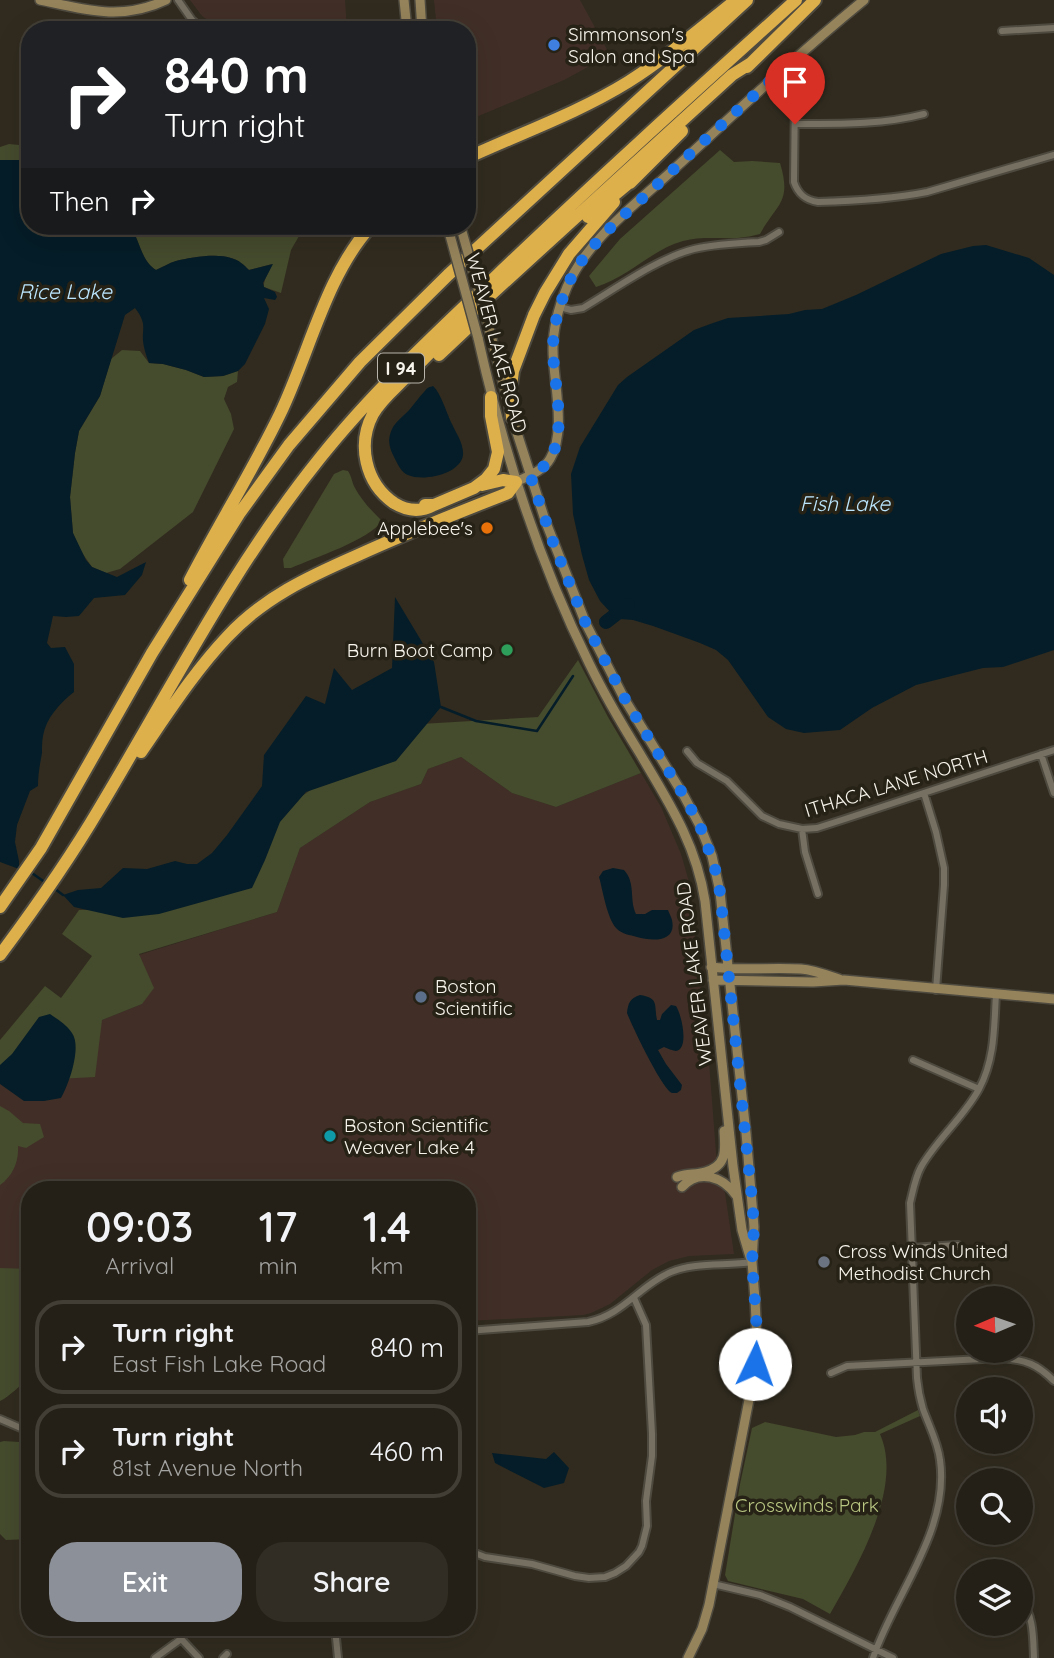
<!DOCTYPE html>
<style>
body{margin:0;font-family:Quicksand,sans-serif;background:#312d24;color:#f1f3f6;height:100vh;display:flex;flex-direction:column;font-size:26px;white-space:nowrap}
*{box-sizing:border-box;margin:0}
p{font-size:23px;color:#a3a3a1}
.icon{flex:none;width:38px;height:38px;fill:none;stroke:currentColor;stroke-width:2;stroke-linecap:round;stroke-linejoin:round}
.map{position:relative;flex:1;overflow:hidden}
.drawer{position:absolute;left:21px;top:1181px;width:455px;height:455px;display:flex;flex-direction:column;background:#252017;border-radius:28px;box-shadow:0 7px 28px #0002,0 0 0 2px #423e36}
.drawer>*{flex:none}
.banner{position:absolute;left:21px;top:21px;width:455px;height:214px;border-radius:28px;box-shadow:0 7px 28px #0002,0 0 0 2px #423e36;background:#202124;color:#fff;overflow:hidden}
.needle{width:46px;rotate:268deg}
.buttons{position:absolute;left:956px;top:1286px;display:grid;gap:14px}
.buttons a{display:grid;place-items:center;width:77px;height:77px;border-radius:50%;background:#252017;box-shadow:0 7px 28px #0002,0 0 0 2px #423e36;font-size:35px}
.pin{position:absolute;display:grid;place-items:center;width:60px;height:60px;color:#fff;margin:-72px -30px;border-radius:50% 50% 50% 0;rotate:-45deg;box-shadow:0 0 7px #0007}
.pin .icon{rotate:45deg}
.me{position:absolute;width:77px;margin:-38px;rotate:3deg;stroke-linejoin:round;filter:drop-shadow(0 0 5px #0008)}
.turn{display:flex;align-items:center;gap:24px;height:147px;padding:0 28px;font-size:32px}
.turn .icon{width:91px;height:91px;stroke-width:2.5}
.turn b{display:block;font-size:49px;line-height:60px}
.then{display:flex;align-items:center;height:66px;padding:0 28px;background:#0003;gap:14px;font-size:26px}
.eta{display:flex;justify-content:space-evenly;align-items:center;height:119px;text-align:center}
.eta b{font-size:42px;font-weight:600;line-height:49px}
.cta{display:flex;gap:14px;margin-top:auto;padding:14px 28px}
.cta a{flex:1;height:80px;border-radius:28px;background:#8c9099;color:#fff;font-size:28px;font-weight:600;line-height:80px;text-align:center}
.cta a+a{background:#312d24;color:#f1f3f6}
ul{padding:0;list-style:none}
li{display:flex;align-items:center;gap:21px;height:94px;margin:0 14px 10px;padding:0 14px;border:4px solid #423e36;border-radius:28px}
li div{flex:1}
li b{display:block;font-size:26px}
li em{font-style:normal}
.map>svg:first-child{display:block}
</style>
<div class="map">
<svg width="1054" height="1658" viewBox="0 0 1054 1658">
<rect width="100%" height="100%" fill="#312b1f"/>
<path fill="#412f27" d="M190,0h155l2,30h-125l-20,-14z
M434,0h146l30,55 -46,25 -97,41v-91h-30z
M461,757l51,36 44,14 85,-34 20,34 20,47 8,28 12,110 3,4 12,157 5,33 4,7 9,61 -45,2 -20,5 -17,9 -42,34 -19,9 -8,2 -116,6v-131h-437v164l-30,1v-273l102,-62 40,-16 -3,-49 138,-43 23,-64 70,-46 51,-18 7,-15z"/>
<path fill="#454b2d" d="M9,144l21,2v17l-11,-3h-19v-13z
M720,150l14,12 18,-1 28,2c12,40 -3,40 -20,71 -7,2 -14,3 -22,4 -18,1 -36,-2 -55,3 -32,9 -54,36 -87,46l-7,-11 31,-37z
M130,226h185l-16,10 -8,14 -10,43 -17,-6c-1,-7 6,-16 8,-23l-23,6c-5,-5 -10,-10 -18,-12 -13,-5 -41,-1 -55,3 -7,2 -13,6 -20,9 -15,-9 -16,-30 -26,-44z
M122,350l18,1 9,12 14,1 23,6 18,7 19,-1 15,-5 -1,11 -9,5 -4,12 7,15 3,15 -41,83 -73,57 -14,4 -14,-6 -12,-17 -7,-17 -3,-36 5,-44 4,-22 21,-35 11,-37z
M343,470l5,1c4,6 4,12 7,17 7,13 17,23 27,33 -13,19 -68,37 -91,47h-7l-1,-9 51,-85z
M578,660l30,57 33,56 -85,34 -44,-14 -51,-36 -33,12 -7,15 -51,18 -70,46 -23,64 -138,42 15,34 -12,16 -40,16 -7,57 -95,5v-42l45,-54 16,12 31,-42 -30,-22 17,-24 64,-2 260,-183 135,-8z
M0,1106l9,5 14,12 17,1 4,13 -18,11 -8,-2c1,15 -5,30 -18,39z
M0,1268l30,1v109c-10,7 -21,19 -30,23z
M918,1410l2,6 -40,18c24,54 -24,134 -50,180l-27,-15 -75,-18 -3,-6 15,-91 12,-56 13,-6 71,15 19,-2 9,-3h11z
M4,1441l15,1 11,5v92l-24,1 -6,-6v-92z"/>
<path fill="#051d28" d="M0,160h19l11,3v63h100c10,14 11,35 26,44 7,-3 13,-7 20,-9 14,-4 42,-8 55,-3 8,2 13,7 18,12l24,-6 -10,19 1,4 11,5 2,5 -2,3 -11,-2 5,11 -4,15 -20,40 -7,7 -15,5 -19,1 -18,-7 -23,-6 -14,-1c-2,-5 -4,-11 -5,-16 -4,-18 5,-21 -9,-39l-10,7 -25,81 -21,35 -4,22 -5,44 3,36 13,27 6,7 25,10 29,-15 -4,13 -17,20 -31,3 -15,18 -13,1 -13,-1 -6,27 4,5 14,-1 9,17v28c-14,11 -28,26 -31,44 -1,5 -1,11 -1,17 -2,11 -4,21 -4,33l-8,5 -13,34 -2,17 4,19v8l-19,-7z
M986,245l43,13 25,17v375l-51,17 -20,1 -67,17 -44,23 -32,22 -36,3 -18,-4 -18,-12 -40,-57 -12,-10 -16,-7 -47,-17 -20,-6 -13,-1 -9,-6 -11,-12 -11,-21 -7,-25 -9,-41 -2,-40 9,-27 38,-62 9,-8 67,-47 19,-7 15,-5 61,-4 16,-4 17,-1 34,-14 85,-41 32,-8z
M433,386c8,7 14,28 19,38 4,9 12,20 11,31 -2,19 -40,27 -55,20 -6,-2 -10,-10 -13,-16 -6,-11 -8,-19 -3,-30 4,-8 13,-14 18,-20 5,-6 9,-12 14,-17 4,-5 3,-4 9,-6z
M395,597l39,65 7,45 -45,54 -90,31 -26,30 -15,38 -13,28 -93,26 -36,4 -49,-11 -11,-12 15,-5 23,-2 22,-20 24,1 28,-8 12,3h10l15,-11 15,-18 35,-49 2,-31 42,-59 19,8 9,-36 18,22 40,-22z
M613,868l11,2c12,13 5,29 12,44h9l7,-4h16c1,3 3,6 4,10 5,23 -21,21 -35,17 -7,-2 -15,-3 -20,-8 -10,-10 -14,-38 -18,-52l4,-6z
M640,995c19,3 14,9 17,25h3l2,-6 9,-9 5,1c5,7 14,43 0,45 -2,0 -10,-3 -12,-4l-6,3 8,14 16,21 -1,5 -4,3c-2,0 -4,0 -5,0 -10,-4 -40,-67 -45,-80 1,-10 3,-15 13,-18z
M50,1014c7,5 17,11 22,19 10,14 -3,51 -11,65l-17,3h-20l-24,-17v-19l12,-11 27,-37z
M554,1452l15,16 -5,15 -20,5 -49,-25 -3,-10 54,6z"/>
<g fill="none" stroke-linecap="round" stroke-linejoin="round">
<path stroke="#051d28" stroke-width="2.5" d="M441,707l35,14 61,10 36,-55
M29,871l17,12
M55,889l8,6"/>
<path stroke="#051d28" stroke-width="14" d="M606,622l22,-17"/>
<g stroke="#4e4a3f" stroke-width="10">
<path id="street" d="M178,0l14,20 12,10
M1002,31l52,-3
M783,69l7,10 5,10 -1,93c4,12 11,18 24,20 37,-1 73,-3 109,-10l127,-37
M795,124c43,0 87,1 129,-10
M560,307l11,3 12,-2c32,-19 75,-50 111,-59 21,-5 43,-6 65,-7l7,-2 13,-8
M687,751l10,12 30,18 35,35 17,8 23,5 15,-1 28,-9 209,-69
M1041,754l13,39
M924,793l12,39 8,36v17l-8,105
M802,829l3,23 13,42
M913,1060l66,29
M911,1248l47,-3
M467,1331l121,-9c35,-7 52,-37 83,-50 24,-10 55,-6 81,-10
M831,1373l16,-7 155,-8c24,2 35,6 52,23
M0,1419l30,13
M467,1550l18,7 47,7 43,12 14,2 16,-1 10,-4 11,-7 13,-14 3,-6 5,-20 -1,-25 6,-45v-22l-6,-109 -12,-27
M713,1584l47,11 30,12 103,51
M1021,1599c13,18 12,38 13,59
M171,1628l28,30
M335,1628l3,30
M155,1658l26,-19
M223,1658l4,-4
M873,1658c21,-63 77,-127 67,-198 -2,-18 -11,-34 -17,-51 -3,-10 -5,-21 -6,-31l-7,-175c3,-12 5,-25 11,-36 16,-28 43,-50 58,-78 16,-30 15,-62 17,-95"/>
</g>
<g stroke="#4e4a3f" stroke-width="12">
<path id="secondary" d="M40,0c46,10 82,21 126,0
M404,0l3,30
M420,0l2,30
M489,328l18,69
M478,338c25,112 60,222 111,325 15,31 32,60 50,89 29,49 57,91 66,149l28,265 9,64 8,27
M511,414l34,106 41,104 39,76 59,96 16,30 12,30 8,36 26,241 8,94 -2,35 3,37 2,43 -3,32 -45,231 -7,24 -14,29
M516,482c12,-6 27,-11 34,-23 17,-28 3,-78 3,-110 0,-21 6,-43 14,-62 19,-46 70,-84 106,-117 63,-58 125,-116 191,-170
M711,967c30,4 60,0 90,2 13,1 26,6 38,10
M713,980l100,2 31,-2 210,19
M677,1177c10,-4 19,-2 28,-5 23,-6 20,-23 19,-41
M682,1187c17,-19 41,-10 54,8"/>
</g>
<g stroke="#4e4a3f" stroke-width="16">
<path id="highway" d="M747,67l68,-67
M467,158c54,-25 111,-45 161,-76 38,-24 73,-54 108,-82
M630,183l52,-52
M588,217l47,-39
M439,355l33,-31
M512,417l-2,-24 3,-22 21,-56 11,-22 24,-39 45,-52
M425,505h9l40,-17 12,-9 8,-10 4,-17 -7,-36v-19
M434,505c-13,7 -27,6 -40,-2 -29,-20 -37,-59 -21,-89 9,-16 24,-27 36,-40 24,-25 50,-50 76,-74 82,-75 164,-150 247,-225l19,-12
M190,580c29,-56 63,-110 90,-166 29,-60 46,-139 91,-188
M141,752c27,-39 53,-80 86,-115 36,-39 81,-60 129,-81 50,-23 101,-43 152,-63l8,-11 -13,-2 -21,5
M0,907l41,-59 111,-195 87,-139 50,-69 71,-83 88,-87 299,-275
M0,955c35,-47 69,-95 99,-146 71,-118 134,-243 221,-351 51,-64 111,-120 170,-176 100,-96 203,-189 306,-282"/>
</g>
<use href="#street" stroke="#767062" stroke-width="6"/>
<use href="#secondary" stroke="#95835b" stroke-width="9"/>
<use href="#highway" stroke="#deb04c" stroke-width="12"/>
<g stroke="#4e4a3f" stroke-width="12" stroke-linecap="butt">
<path id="secondary-bridge" d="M448,228l30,110
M461,228l28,100"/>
</g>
<use href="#secondary-bridge" stroke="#95835b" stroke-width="9"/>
</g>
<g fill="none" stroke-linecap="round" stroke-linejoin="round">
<path stroke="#1a73e8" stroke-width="12" stroke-dasharray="0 21.6" d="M755,1364l2,-34 -5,-68 2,-35 -2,-28 -32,-307 -6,-28 -14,-38 -16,-30 -59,-97 -39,-75 -32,-79 -24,-70c6,-3 13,-7 17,-12 22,-27 6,-82 6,-114 0,-18 4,-36 10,-52 16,-48 60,-80 95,-113 41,-39 83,-77 125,-115 16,20 12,31 12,55"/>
</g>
<circle fill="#3f7fe0" stroke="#272216" stroke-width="2.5" cx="554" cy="45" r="7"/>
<circle fill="#e8710a" stroke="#272216" stroke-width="2.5" cx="487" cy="528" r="7"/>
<circle fill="#2e9e5b" stroke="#272216" stroke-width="2.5" cx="507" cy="650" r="7"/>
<circle fill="#5c6f8a" stroke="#272216" stroke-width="2.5" cx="421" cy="997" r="7"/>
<circle fill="#0f9aa8" stroke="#272216" stroke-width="2.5" cx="330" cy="1136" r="7"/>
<circle fill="#6b7280" stroke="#272216" stroke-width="2.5" cx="824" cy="1262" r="7"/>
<g text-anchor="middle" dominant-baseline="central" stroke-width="7" stroke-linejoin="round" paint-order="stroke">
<rect fill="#272216" stroke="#b9b5ac" stroke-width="2" x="378" y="353.5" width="46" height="29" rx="5"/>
<g font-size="18" font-weight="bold" fill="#f7f4ec">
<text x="401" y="368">I 94</text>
</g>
<g font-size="19" fill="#f7f4ec" stroke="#272216" text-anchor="start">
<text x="568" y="34">Simmonson's<tspan x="568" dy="22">Salon and Spa</tspan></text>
<text x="473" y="528" text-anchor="end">Applebee's</text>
<text x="493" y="650" text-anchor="end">Burn Boot Camp</text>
<text x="435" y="986">Boston<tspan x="435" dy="22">Scientific</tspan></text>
<text x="344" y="1125">Boston Scientific<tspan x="344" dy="22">Weaver Lake 4</tspan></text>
<text x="838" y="1251">Cross Winds United<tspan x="838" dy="22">Methodist Church</tspan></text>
</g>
<g font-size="19" fill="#f7f4ec" stroke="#272216">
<text transform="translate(497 343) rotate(75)">WEAVER LAKE ROAD</text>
<text transform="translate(896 783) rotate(-17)">ITHACA LANE NORTH</text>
<text transform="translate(694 974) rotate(-97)">WEAVER LAKE ROAD</text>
</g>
<g font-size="19" fill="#b9c782" stroke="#272216">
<text x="807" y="1505">Crosswinds Park</text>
</g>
<g font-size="21" font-style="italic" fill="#bae5fd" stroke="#272216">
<text x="65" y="291">Rice Lake</text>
<text x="845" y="503">Fish Lake</text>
</g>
</g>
</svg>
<div class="buttons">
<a><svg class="needle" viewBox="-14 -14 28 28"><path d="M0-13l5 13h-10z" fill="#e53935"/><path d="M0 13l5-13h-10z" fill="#a3a3a1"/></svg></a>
<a><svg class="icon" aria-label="sound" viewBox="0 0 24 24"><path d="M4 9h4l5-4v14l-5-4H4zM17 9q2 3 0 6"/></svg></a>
<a><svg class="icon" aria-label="search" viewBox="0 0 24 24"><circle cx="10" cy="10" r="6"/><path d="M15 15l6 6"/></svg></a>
<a><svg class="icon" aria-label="layers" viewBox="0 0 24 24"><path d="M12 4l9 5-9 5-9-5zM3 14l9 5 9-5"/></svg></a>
</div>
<div class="pin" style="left:795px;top:124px;background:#d93025"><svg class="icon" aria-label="arrive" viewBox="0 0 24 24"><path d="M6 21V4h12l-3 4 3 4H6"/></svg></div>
<svg class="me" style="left:755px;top:1364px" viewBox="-20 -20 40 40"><circle r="19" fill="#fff"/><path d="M0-13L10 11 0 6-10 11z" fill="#1a73e8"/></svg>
<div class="banner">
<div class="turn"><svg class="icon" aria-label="right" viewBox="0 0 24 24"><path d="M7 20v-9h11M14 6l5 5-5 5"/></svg><div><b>840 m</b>Turn right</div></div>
<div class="then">Then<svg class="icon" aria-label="right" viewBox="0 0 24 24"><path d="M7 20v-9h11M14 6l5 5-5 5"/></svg></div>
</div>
<section class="drawer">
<div class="eta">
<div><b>09:03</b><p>Arrival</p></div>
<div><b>17</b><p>min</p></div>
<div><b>1.4</b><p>km</p></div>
</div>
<ul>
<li><svg class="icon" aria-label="right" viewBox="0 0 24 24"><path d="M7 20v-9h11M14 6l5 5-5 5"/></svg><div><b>Turn right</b><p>East Fish Lake Road</p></div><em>840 m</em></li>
<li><svg class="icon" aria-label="right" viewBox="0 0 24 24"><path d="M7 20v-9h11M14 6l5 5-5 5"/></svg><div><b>Turn right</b><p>81st Avenue North</p></div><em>460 m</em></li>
</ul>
<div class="cta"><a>Exit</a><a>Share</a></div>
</section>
</div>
